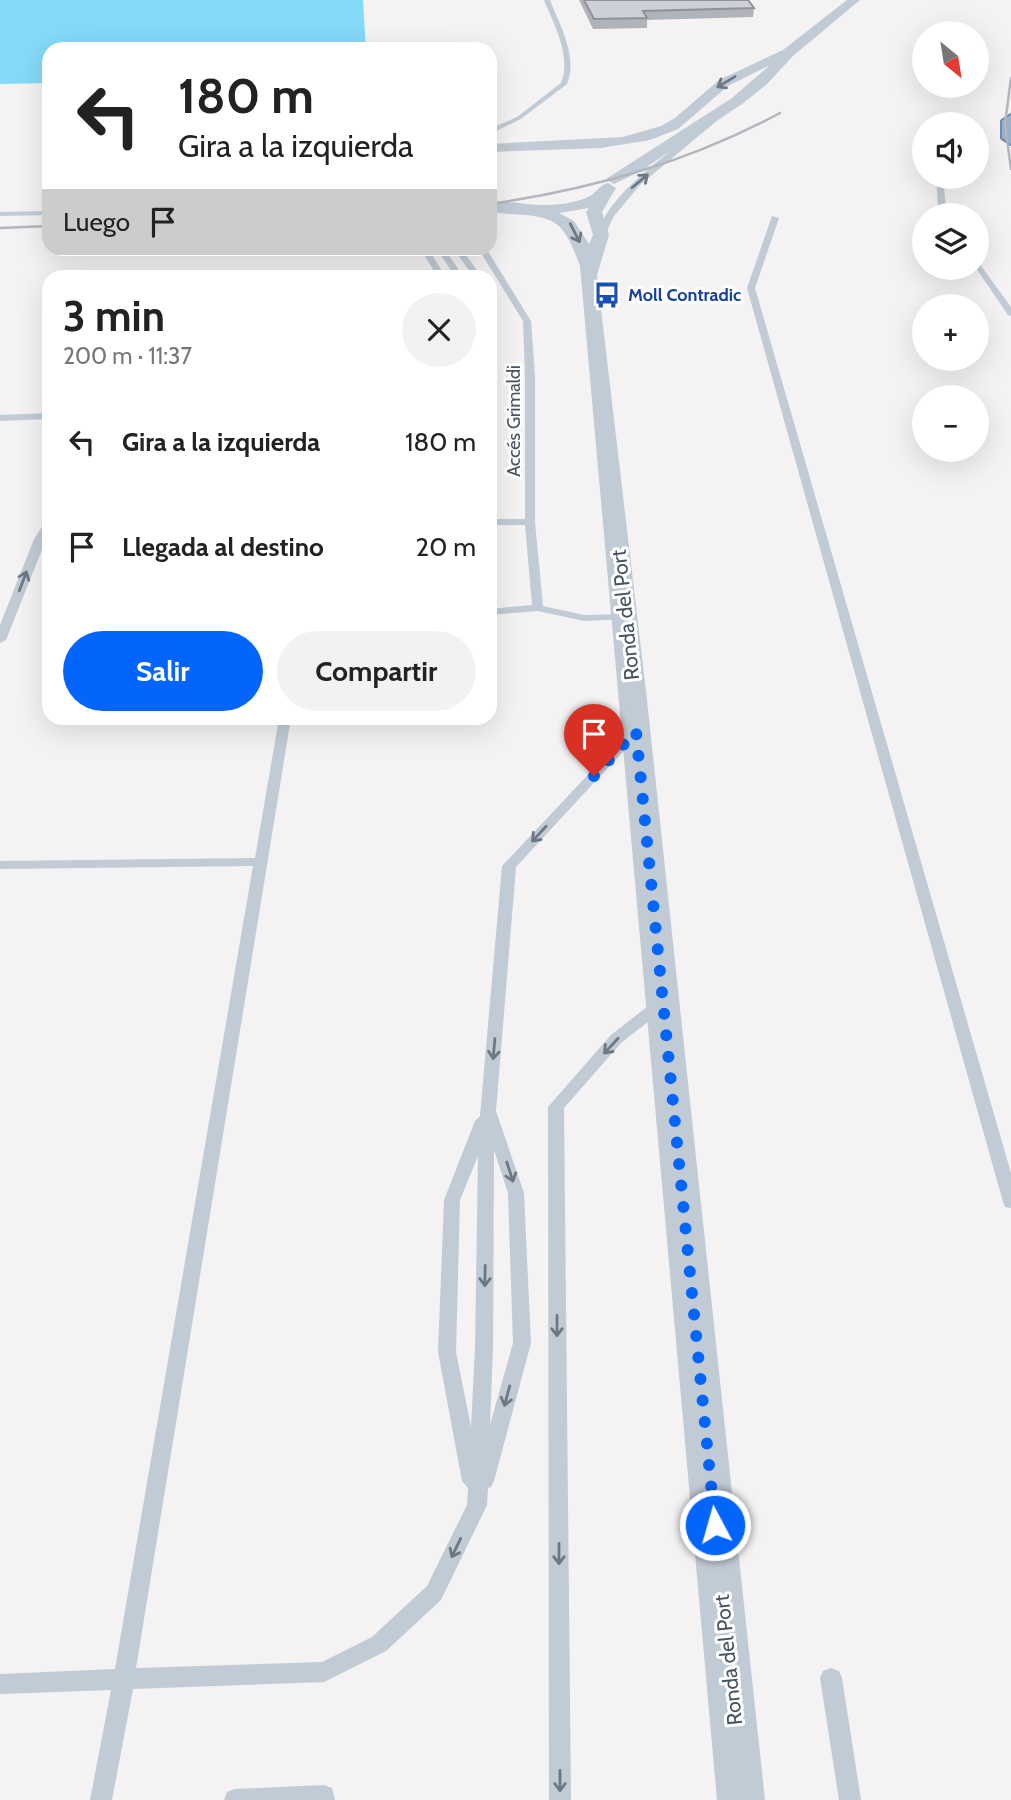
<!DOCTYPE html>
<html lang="es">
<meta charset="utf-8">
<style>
body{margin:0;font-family:Cabin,sans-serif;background:#f2f2f2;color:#222;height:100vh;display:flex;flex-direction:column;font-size:26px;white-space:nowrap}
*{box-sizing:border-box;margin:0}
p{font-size:23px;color:#767676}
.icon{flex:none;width:38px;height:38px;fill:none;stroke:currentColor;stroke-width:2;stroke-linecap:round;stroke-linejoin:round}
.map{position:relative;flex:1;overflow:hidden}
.details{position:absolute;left:42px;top:270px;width:455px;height:455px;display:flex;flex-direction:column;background:#fff;border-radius:21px;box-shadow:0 7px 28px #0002}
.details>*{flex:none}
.top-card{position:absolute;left:42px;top:42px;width:455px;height:214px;border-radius:21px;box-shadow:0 7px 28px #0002;background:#fff;color:#222;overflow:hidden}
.needle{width:46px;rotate:150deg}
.tools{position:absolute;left:912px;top:21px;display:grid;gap:14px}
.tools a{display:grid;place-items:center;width:77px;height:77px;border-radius:50%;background:#fff;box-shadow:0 7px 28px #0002;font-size:35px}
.pin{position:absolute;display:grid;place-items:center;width:60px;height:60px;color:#fff;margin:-72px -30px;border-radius:50% 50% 50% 0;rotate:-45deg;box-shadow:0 0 7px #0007}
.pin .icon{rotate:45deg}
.me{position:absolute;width:77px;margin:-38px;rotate:354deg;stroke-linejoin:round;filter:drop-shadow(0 0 5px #0008)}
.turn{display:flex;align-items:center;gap:24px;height:147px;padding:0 21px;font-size:32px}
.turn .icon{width:91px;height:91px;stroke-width:2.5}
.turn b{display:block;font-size:49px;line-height:60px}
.then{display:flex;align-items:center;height:66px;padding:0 21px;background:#0003;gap:14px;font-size:26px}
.round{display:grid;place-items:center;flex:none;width:74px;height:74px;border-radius:37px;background:#f2f2f2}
.overview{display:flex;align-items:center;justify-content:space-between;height:119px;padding:0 21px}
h1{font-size:42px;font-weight:800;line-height:52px}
.primary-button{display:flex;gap:14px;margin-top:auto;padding:14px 21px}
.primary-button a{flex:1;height:80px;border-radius:42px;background:#0465fc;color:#fff;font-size:28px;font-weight:800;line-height:80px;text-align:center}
.primary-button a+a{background:#f2f2f2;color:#222}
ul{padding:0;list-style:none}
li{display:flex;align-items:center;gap:21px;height:105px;padding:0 21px}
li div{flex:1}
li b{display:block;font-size:26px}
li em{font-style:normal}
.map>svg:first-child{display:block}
</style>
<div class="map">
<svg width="1011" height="1800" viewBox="0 0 1011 1800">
<rect width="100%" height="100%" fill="#f4f2f2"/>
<path fill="#85daf7" d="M0,0h363l3,49h-317v34l-49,1z"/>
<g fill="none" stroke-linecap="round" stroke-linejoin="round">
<g stroke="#6f8cb1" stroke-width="4">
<path id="trunk" d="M1011,115v29l-9,-6v-17z"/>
</g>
<path fill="#c1cbd5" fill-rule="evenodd" d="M544,0h6c10,26 28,56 17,84l-46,35 -31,15v-5l27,-12 44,-34c11,-27 -7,-58 -17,-83z
M720,113l5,1 -85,71 -26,31 -10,21h-6c4,-43 90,-97 122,-124z
M936,177h7l3,31 5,7h-8l-5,-7z
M49,211v4l-49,1v-4z
M772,216l7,2 -24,70 256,885v35l-6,-1 -2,-5 -256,-914z
M420,248h8l17,28h-8z
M436,248h8l19,28h-8z
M453,248h8l20,28h-8z
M478,248h8l45,73 4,55v146l8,84 41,9 41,-1 6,3 -2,2 -45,2 -46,-10 -48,4v-6l42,-4 -7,-80h-35v-6h35v-143l-2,-55z
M976,259l35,48v9l-3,-1 -32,-47z
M49,413v6l-49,2v-6z
M49,521v11l-43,108 -6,3v-18l34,-86 11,-17z
M279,718h12l-155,950 186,-6 50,-25 55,-51 40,-81 1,-17 -6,-7 -24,-129 6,-152 31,-79 5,-5 22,-250 129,-137 4,-1 6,4 -125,135 -20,244 28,82 7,150 -37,138 -3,6 -3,1 -1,17 -46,95 -55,51 -62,31 -191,7 -21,111h-22l21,-110 -111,4v-20l115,-5 138,-803 -253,3v-8l255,-3zM494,1150l14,43 5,150 -23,82 3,-77zM478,1156l-3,192 -4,79 -15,-75 4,-152z
M662,998l5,1 2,4 -2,4 -46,36 -57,65 7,692h-22l-1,-693 63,-72 46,-36z
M831,1668l8,3 3,7 19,122h-22l-19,-122 3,-7z
M324,1785l8,3 3,12h-111l3,-8 8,-3z"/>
<path fill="#c1cbd5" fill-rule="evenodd" d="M847,0h13l-67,56 -26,28 -25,20 -103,68 -25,12 -8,-5 126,-81 38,-33 -42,21 -50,43 -28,11 -49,8 -111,4v-8l133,-7 38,-11 14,-8 44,-38 64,-30z
M608,183l8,5 -14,24 7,23 -12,40 49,416 119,1109h-48l-137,-1534c-16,-44 -23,-50 -70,-52 -8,-1 -14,0 -20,-6 10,-10 36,-3 50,-3 17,0 34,-1 50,-9 7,-4 10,-11 18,-13zM589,208l-3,4 7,23 -4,9 -15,-23 -15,-8z"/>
<use href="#trunk" fill="#9ab0cc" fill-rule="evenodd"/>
<path stroke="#b3b6bd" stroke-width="2.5" d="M1011,78l-6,46 6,45
M490,204c103,-15 198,-42 290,-91
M0,228l49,-2"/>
</g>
<path fill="#b0b3b9" d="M579,0h169l6,8 -1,9 -106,3v8l-54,1z"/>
<path fill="#cdd0d7" stroke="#909296" stroke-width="2" d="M584,0h164l6,8 -111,3 4,7 -53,1z"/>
<defs><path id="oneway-shaft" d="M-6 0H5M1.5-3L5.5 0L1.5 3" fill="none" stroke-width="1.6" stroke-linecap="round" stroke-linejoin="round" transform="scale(1.75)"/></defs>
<g stroke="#6c7884">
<use href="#oneway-shaft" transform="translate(726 82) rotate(149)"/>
<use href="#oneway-shaft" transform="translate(640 181) rotate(-40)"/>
<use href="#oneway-shaft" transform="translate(575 233) rotate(63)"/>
<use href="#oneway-shaft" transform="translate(23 581) rotate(-69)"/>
<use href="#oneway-shaft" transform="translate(539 834) rotate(133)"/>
<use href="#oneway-shaft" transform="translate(611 1046) rotate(133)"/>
<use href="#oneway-shaft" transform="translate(494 1049) rotate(95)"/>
<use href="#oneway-shaft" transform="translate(510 1172) rotate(72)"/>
<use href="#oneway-shaft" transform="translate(485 1276) rotate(91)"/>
<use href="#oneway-shaft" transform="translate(557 1326) rotate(90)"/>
<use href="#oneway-shaft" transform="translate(507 1396) rotate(105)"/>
<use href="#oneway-shaft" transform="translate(456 1548) rotate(116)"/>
<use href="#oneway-shaft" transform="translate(559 1554) rotate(90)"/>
<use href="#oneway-shaft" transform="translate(560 1781) rotate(90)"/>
</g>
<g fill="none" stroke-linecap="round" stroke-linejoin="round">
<path stroke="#0465fc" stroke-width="12" stroke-dasharray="0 21.6" d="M594,776l42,-45 79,794"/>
</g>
<defs>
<g id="bus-bare" transform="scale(2.1)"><path d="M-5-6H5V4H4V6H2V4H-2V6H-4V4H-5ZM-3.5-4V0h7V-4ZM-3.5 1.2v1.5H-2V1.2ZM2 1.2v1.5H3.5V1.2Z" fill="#1a4fb4" stroke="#fff" stroke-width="2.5" paint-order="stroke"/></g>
</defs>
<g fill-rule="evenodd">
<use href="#bus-bare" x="607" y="295"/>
</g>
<g text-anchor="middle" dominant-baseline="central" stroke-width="6" stroke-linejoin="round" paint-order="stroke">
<g font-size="18" font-weight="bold" fill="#164399" stroke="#fff" text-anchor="start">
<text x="628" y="295">Moll Contradic</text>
</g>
<g font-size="18" fill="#475462" stroke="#fff">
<text transform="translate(514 421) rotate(-90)">Accés Grimaldi</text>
</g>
<g font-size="21" fill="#475462" stroke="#fff">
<text transform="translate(625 615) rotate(-96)">Ronda del Port</text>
<text transform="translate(728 1660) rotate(-96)">Ronda del Port</text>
</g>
</g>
</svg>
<div class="tools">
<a><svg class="needle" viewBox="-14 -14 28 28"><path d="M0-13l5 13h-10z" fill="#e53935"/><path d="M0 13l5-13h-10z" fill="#767676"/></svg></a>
<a><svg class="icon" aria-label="sound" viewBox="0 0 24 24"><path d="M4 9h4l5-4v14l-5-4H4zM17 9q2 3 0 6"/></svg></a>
<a><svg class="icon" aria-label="layers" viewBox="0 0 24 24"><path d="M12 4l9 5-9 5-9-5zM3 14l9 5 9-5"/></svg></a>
<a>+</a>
<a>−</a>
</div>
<div class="pin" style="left:594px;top:776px;background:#d93025"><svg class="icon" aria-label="arrive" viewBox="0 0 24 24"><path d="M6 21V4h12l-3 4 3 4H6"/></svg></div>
<svg class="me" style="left:715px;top:1525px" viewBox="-20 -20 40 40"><circle r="17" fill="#0465fc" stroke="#fff" stroke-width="3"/><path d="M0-11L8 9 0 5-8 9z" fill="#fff"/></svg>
<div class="top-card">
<div class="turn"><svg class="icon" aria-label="left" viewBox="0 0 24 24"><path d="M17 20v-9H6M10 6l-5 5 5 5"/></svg><div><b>180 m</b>Gira a la izquierda</div></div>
<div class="then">Luego<svg class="icon" aria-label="arrive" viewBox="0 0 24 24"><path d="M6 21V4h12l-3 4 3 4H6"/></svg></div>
</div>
<section class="details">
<div class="overview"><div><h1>3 min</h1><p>200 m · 11:37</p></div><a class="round"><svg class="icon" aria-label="close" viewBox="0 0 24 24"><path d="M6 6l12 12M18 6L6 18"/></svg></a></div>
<ul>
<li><svg class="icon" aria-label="left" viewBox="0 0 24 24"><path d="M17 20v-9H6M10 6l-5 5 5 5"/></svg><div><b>Gira a la izquierda</b></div><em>180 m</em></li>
<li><svg class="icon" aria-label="arrive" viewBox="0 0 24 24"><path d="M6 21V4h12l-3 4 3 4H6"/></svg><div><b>Llegada al destino</b></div><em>20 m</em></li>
</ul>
<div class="primary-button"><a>Salir</a><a>Compartir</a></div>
</section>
</div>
